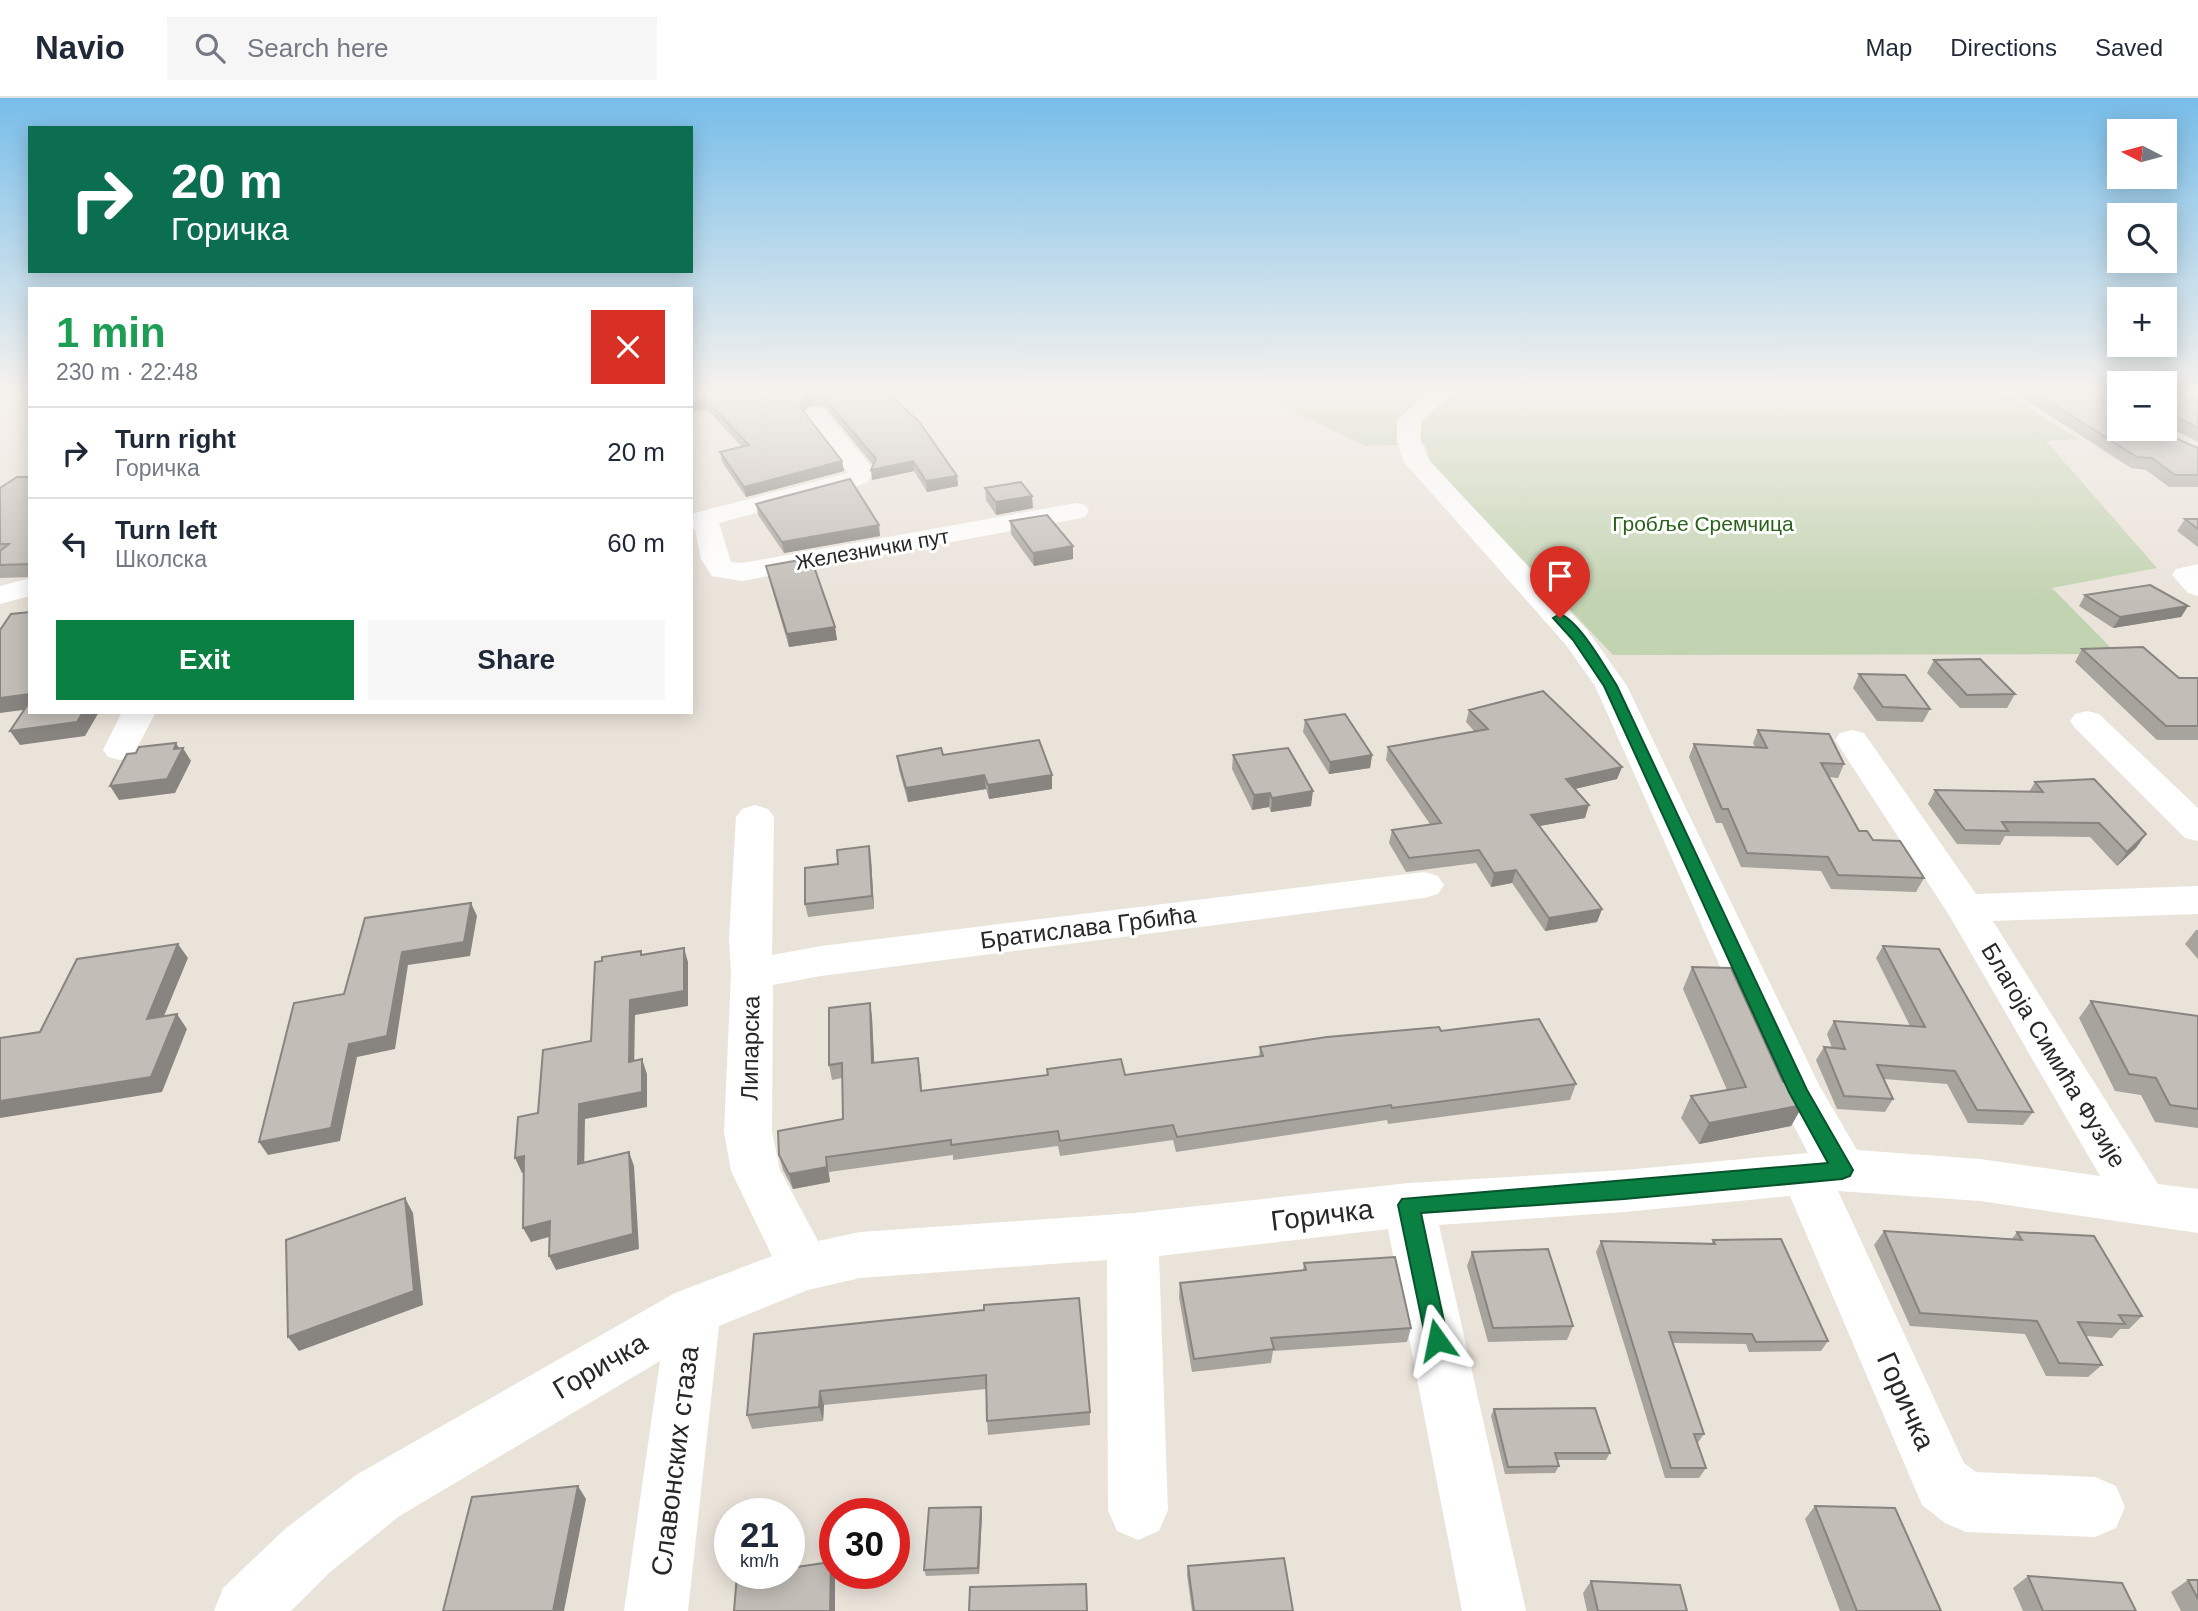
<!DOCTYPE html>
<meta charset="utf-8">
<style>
body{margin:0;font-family:Arial,sans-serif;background:#f6f6f7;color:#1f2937;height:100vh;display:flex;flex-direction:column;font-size:26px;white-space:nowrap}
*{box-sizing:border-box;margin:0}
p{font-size:23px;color:#747a83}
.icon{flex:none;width:38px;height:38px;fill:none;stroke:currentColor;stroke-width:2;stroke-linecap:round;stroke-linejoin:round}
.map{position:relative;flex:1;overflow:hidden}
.panel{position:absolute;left:28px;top:189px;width:665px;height:427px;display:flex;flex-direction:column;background:#fff;border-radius:0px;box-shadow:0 4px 18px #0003}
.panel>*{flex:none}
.top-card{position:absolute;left:28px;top:28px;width:665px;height:147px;border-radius:0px;box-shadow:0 4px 18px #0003;background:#0b6e4f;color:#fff;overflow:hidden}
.needle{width:46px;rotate:276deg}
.tools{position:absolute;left:2107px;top:21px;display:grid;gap:14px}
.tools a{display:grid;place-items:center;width:70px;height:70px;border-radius:0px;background:#fff;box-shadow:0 4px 18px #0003;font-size:35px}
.speed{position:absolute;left:714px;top:1400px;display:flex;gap:14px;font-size:35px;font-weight:700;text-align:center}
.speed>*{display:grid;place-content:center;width:91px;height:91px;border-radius:50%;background:#fff;box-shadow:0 4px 18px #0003;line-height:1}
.speed small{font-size:18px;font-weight:400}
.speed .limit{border:10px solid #d22;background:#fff;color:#111}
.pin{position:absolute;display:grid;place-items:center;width:60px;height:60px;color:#fff;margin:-72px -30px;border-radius:50% 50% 50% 0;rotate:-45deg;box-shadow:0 0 7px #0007}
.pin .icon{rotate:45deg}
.me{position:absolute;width:77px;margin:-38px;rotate:348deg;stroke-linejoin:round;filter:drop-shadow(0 0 5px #0008)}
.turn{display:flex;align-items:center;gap:24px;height:147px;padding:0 28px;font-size:32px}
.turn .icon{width:91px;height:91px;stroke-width:2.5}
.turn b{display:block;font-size:49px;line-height:60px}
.round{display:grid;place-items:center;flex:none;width:74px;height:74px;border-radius:0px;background:#f6f6f7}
.headline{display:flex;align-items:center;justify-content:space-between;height:119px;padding:0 28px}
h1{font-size:42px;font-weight:800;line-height:52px;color:#1e9e55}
.button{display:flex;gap:14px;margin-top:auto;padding:14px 28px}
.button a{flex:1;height:80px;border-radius:0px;background:#0b8043;color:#fff;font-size:28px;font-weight:800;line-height:80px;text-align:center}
.button a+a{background:#f6f6f7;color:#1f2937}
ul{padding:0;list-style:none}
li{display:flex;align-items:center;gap:21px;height:91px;padding:0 28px;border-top:2px solid #e0e1e3}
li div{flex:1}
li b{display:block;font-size:26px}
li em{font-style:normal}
header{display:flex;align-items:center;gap:42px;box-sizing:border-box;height:98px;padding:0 35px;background:#fff;border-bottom:2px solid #e0e1e3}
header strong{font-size:33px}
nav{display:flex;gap:38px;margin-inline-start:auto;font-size:24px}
.search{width:490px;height:63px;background:#f6f6f7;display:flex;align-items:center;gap:18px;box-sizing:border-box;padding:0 24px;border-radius:0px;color:#747a83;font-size:26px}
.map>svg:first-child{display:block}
</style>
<header>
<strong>Navio</strong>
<div class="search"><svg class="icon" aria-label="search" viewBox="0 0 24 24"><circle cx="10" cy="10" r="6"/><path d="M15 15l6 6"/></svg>Search here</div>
<nav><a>Map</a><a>Directions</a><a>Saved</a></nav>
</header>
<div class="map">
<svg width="2198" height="1513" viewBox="0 0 2198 1513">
<rect width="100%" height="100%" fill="#eae3da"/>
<path fill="#c2d3b1" d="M1250,292h749l80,49 -33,2 111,127 -105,20 65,66 -504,1 -181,-191 -7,-20 -60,2z"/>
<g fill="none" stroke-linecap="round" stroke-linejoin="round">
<path fill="#fff" fill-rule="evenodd" d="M1431,292h25l-35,32v19l8,19 159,171 39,55 192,399 38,65 123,9 120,17 -151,-261 -114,-175 5,-7 12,-3 12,3 112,161 222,-8v28l-205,7 165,263 40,5v44l-218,-32 -142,-10 126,272 12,9 119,5 21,9 9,21 -9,21 -21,9 -129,-5 -21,-9 -23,-18 -132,-309 -166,16 -185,13 87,386h-64l-74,-382 -229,27 9,254 -9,21 -21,9 -21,-9 -9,-21 -1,-250 -247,18 -52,12 -89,36 -31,285h-64l36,-250 -262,156 -69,56 -38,38h-77l9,-23 62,-59 71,-54 319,-182 97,-37 -41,-85 -7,-39 7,-158 -2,-37 7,-120 6,-8 13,-4 13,4 6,8 -2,138 49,-9 603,-74 14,4 6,9 -6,9 -14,4 -603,78 -48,9 -1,147 8,38 38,71 42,-9 273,-19 276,-30 215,-13 184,-17 -32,-61 -181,-406 -29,-41 -162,-183 -7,-21v-21z
M816,310l8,2 51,61 -8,12 -148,40 12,39 11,1 334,-60 9,2 4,6 -4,6 -9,2 -334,62 -30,-5 -11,-17 -6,-30 -4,1v-16l157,-41 -44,-58 4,-5z
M2198,466v32l-10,-3 -16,-18 4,-6z
M30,480v18l-30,8v-18z
M2087,613l12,3 99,94v33l-13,-3 -110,-110 -5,-7 5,-7z
M122,614h34l-24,45 -12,3 -12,-3 -5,-7z"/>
</g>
<path fill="#a7a39d" d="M691,292l199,2h-2l69,84 1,10 -31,6 -13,-21 -42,9 1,-15 -47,-57 -11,-3 -9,3 -2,4 38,49 2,10 -98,26 -24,-35 -2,-10 22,-5 -35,-38z
M2010,292h75l34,39 79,19v39h-29l-23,-17 -15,-2z
M2104,292h15v8z
M2165,292h33v52l-33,-17z
M30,379v100l-30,1v-90z
M985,390l48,20 -37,7 -10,-15z
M756,406l124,32 -96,17 -26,-38z
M2185,421h13v28l-21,-16z
M1010,423l63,38 -39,7 -23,-32z
M766,468l69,61 2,13 -48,7 -20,-68z
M2085,497l103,11 -7,11 -68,11 -34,-22z
M2082,551l97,29h19v62h-41l-82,-78z
M1934,562l81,34 -8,14h-47l-33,-35z
M1859,576l71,35 -7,13 -46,-1 -24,-33z
M1469,612l153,57 -5,12 -42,10 10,29 -46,8 63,83 -5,13 -52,9 -33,-48 -21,4 -15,-24 -70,9 -17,-29 3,-13 38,-6 -44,-64 2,-13 87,-15 -9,-10z
M1305,622l67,35 -2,13 -41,6 -26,-42z
M1758,632l86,34 -6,14 -9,-1 30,54 65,47 -8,14 -85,-3 -10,-18 -80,-4 -19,-44h-6l-27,-66 5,-13 61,3 -2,-4z
M943,657l109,34 -63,10 -3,-10 -78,13 -9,-32 -2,-14z
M1233,657l78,51 -40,6 -2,-5 -17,3 -20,-41z
M2035,684l111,52 -10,14 -19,18 -27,-29 -85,-1 -5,9 -43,-1 -29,-40 7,-14 94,2z
M871,761l3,50 -66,8 -3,-13 33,-40z
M2196,832h2v29l-13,-15z
M1883,848l150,166 -10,13 -55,-2 -21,-39 -63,-5 9,20 -8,13 -48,-3 -21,-49 8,-13 8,1 -5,-14 7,-13 76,5 -34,-68z
M1692,869l91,115 20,23 -12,21 -92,18 -18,-26 10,-22 36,-6 -44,-101z
M2091,903l107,15v112l-43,-6 -14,-27 -26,-4 -36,-73z
M870,905l2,15 2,45 47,10 1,18 125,-16v-6l78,6 134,-18 1,-10 181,-16 135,53 -6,16 -182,24 -1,-4 -211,32 -3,-12 -113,16 -2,-10 -105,14v-5l-124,17 1,10 -37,7 -10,-19 -4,-15 64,-36 -1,-41 -10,2 -3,-15z
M1884,1133l128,8 5,-7 125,84 -13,13h-9l-8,9 -26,-2 16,29 -14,12 -42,-1 -21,-42 -115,-8 -36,-81z
M1713,1142l115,101 -7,10 -72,1 -3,-8 -73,-1 31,91 -7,10 9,24 -7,10h-34l-69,-226 5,-11 111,2z
M1472,1154l101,74 -6,14 -79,2 -21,-76z
M1304,1165l107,65 -4,14 -134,9 -2,12 -79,9 -13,-75 1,-14 123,-13z
M984,1212l106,102v13l-102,10 -1,-14 -1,-32 -162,16 -1,16 -71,8 -5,-14z
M1494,1311l116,44 -4,7h-49l2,6 -4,7 -50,1 -14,-58z
M1815,1408l126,105h-101l-35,-92z
M982,1416l-3,60 -53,2 -2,-6z
M1188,1468l105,45h-101l-5,-36z
M2028,1478l108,35h-113l-10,-23z
M2188,1482h10v31h-17l-10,-19z
M1591,1483l96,30h-100l-4,-18z"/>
<path fill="#888480" d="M814,298l1,9 -9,3 -4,9 -2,-10 4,-8z
M705,301l2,10 -16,3v-10z
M842,363l2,10 -98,26 -2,-10z
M913,363l1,10 -42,9 -1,-10z
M957,378l1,10 -31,6 -1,-11z
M1032,398l1,12 -37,7v-13z
M879,427l1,11 -96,17 -2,-11z
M1073,448v13l-39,7 -1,-13z
M2188,508l-7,11 -68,11 7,-11z
M835,529l2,13 -48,7 -2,-13z
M30,596v15l-30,4v-15z
M83,614h16l-14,24 -65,9 -10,-14z
M176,645l5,8 2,-3 8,13 -16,32 -56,7 -9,-14 64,-37z
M1372,657l-2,13 -41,6 1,-12z
M1622,669l-5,12 -55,13 4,-13z
M984,677l2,14 -78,13 -2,-14z
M1052,677v14l-63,10 -1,-14z
M1313,693l-2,15 -40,6 1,-14z
M1270,695l-1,14 -17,3 2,-15z
M1589,707l-4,13 -57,10 3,-13z
M2146,736l-10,14 -19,18 10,-14z
M869,748l2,13 3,50 -2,-13z
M1516,772l-4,13 -21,4 3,-14z
M471,805l6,13 -7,40 -62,9 -13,84 -38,8 -17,84 -72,14 -9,-13 90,-98 53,-92z
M1602,811l-5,13 -52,9 4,-13z
M178,846l10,14 -31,75 -10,-14z
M684,850l4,14v44l-53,9 -1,62 -5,-15 1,-62z
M870,905l2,15 3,60 -3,-15z
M177,916l10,15 -25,63 -162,26v-17z
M642,961l5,15v33l-62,12 -1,60 -6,-15 1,-60z
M1803,1007l-12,21 -92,18 10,-21z
M629,1054l5,14 5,83 -83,21 -7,-14z
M524,1058l7,15 -9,2 -7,-15z
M826,1059l4,25 -37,7 -4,-15z
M405,1100l8,15 10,92 -124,46 -11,-14z
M550,1123l6,14 -25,7 -8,-14z
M820,1293l4,14 -1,16 -4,-14z
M578,1388l8,13 -22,112h-11z
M981,1409l1,7 -3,60 -1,-6z
M831,1464l4,11v38h-5z"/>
<path fill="#c2bdb7" stroke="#888480" stroke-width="2" d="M691,292h194l35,33 37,53 -31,5 -13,-20 -42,9 5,-11 -51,-60 -11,-3 -10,3 -4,8 42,54 -98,26 -24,-35 29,-7 -44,-46 -14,3z
M2031,292h54l30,17 4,1v21h36l43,19v27h-23l-23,-17 -15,-1z
M2165,292h33v38l-26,-14h-7z
M17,379h13v87l-30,1v-14l9,-7h-9v-56z
M850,381l29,46 -97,17 -26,-38z
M1021,384l11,14 -36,6 -11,-14z
M1047,417l26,31 -40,7 -23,-32z
M2185,421h13v10z
M811,460l24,69 -48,7 -21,-68z
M2150,487l38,21 -68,11 -35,-22z
M30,514v82l-30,4v-68l11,-16z
M2143,549l36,31h19v48h-32l-84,-77z
M1980,561l35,35 -48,1 -33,-35z
M1859,576l46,1 25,34 -47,-2z
M1543,593l79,76 -56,12 23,26 -58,10 71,94 -53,9 -33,-48 -22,3 -15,-23 -70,8 -17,-28 49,-7 -53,-76 100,-18 -19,-19z
M30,603v11h53l-6,10 -67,9z
M1345,616l27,41 -42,7 -25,-42z
M1758,632l71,4 15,30 -23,-1 38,68h8l6,9 27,1 24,37 -86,-3 -10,-18 -81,-4 -19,-44h-6l-28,-65 73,4z
M1039,642l13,35 -64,10 -4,-10 -78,13 -9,-32 44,-8 2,7z
M176,645l-2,6 9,-1 -16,31 -57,7 17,-32 9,-1 3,-6z
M1288,650l25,43 -41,7 -2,-5 -16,2 -21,-40z
M2094,681l52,55 -19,18 -28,-29 -97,-1 6,9 -43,-1 -30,-40 108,2 -8,-10z
M869,748l3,50 -67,8v-36l33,-4 -1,-14z
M471,805l-7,39 -62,10 -15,84 -38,8 -18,84 -72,14 35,-139 50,-9 21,-76z
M178,846l-31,75 30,-5 -26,63 -151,24v-63l40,-6 37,-73z
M1883,848l56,3 94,163 -56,-2 -22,-39 -78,-6 16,34 -49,-3 -20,-49 21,2 -11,-28 91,6z
M684,850v43l-54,9 -1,62 13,-3v33l-63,12 -1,60 51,-12 4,82 -84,22 1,-35 -27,7 1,-72 -9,2 3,-41 20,-4 5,-63 48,-9 4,-79 7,-1v-4l39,-6v4z
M1692,869l39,1 52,114 7,-1 13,24 -94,18 -18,-27 55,-9z
M2091,903l107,15v93l-28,-4 -14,-27 -27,-4z
M870,905l2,60 46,-5 3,33 127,-16 -1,-6 74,-10 4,16 138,-19 -3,-9 67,-10 112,-10 2,4 98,-12 37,65 -184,24 -1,-3 -214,32 -4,-12 -113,16 -2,-10 -107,14v-5l-125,17 1,10 -38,7 -10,-19 -1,-24 65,-12 -1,-56 -13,2v-57z
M405,1100l9,93 -126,46 -2,-97z
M1884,1133l138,9 -5,-8 77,4 48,80 -23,-1 6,9 -47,-2 24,43 -43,-2 -22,-42 -117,-8z
M1781,1141l47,102 -72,1 -4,-8 -83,-2 35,102h-10l12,34h-35l-70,-227 114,3 -2,-4z
M1548,1151l25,77 -80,2 -21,-76z
M1395,1159l16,71 -140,10 3,11 -80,10 -14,-76 126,-13 -2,-7z
M1079,1200l11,114 -103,9 -1,-46 -166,16 -1,16 -72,8 7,-81 230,-24v-5z
M1595,1310l15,45h-55l4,13 -51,1 -14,-58z
M578,1388l-25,125h-110l29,-114z
M1815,1408l80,2 46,103h-84z
M981,1409l-3,61 -54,2 5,-62z
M1284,1460l9,53h-99l-6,-45z
M831,1464l-1,49h-96l3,-36 14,-2h38v-5z
M2028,1478l94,7 14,28h-93z
M2188,1482h10v19z
M1591,1483l89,4 7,26h-89z
M1086,1486l1,27h-118l1,-24z"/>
<linearGradient id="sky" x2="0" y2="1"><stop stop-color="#77bde9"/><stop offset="0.58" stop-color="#f6f2ee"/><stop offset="1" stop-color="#f6f2ee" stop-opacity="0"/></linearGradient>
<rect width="2198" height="504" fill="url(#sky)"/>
<path fill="#0b8043" stroke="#07532c" stroke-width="2" d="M1560,516c20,8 45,53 57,72l190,404 46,80 -3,6 -8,3 -218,20 -203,14 27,127 -3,8 -8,3 -8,-3 -3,-8 -28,-135 4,-6 426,-36 -39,-71 -185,-406 -31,-46 -20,-22z"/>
<g text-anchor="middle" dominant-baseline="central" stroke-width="6" stroke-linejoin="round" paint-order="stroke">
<g font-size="21" fill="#2a611b" stroke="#fff">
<text x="1703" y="425">Гробље Сремчица</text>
</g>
<g font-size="21" fill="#282828" stroke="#fff">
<text transform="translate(872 451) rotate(-10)">Железнички пут</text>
</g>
<g font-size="24" fill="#282828" stroke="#fff">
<text transform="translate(1088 829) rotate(-7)">Братислава Грбића</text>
<text transform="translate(750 950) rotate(-89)">Липарска</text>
<text transform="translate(2054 957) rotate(59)">Благоја Симића Фузије</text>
</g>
<g font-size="28" fill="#282828" stroke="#fff">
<text transform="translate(1322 1117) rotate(-7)">Горичка</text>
<text transform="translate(600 1268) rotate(-30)">Горичка</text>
<text transform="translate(1906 1303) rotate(66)">Горичка</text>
<text transform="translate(675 1363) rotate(-83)">Славонских стаза</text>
</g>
</g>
</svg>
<div class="tools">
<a><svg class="needle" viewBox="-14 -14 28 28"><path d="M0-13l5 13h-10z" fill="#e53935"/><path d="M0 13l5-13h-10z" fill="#747a83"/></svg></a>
<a><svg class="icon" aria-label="search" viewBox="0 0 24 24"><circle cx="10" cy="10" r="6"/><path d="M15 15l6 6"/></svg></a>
<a>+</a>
<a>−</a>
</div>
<div class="speed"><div>21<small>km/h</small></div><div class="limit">30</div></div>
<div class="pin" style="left:1560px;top:520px;background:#d93025"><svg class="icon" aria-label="arrive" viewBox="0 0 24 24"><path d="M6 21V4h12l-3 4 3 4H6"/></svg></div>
<svg class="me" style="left:1437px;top:1242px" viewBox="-20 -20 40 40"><path d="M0-17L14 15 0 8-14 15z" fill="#0b8043" stroke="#fff" stroke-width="4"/></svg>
<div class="top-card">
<div class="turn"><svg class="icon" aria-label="right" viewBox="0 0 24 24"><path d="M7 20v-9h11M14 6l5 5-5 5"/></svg><div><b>20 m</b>Горичка</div></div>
</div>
<section class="panel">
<div class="headline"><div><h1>1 min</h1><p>230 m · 22:48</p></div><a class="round" style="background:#d93025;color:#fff"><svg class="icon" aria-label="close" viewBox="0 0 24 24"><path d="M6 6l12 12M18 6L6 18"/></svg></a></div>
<ul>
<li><svg class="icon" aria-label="right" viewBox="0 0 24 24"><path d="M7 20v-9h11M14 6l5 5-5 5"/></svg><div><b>Turn right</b><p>Горичка</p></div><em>20 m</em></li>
<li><svg class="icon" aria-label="left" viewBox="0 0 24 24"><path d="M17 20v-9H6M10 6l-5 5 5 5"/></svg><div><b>Turn left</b><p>Школска</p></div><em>60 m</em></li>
</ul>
<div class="button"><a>Exit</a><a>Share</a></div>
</section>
</div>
